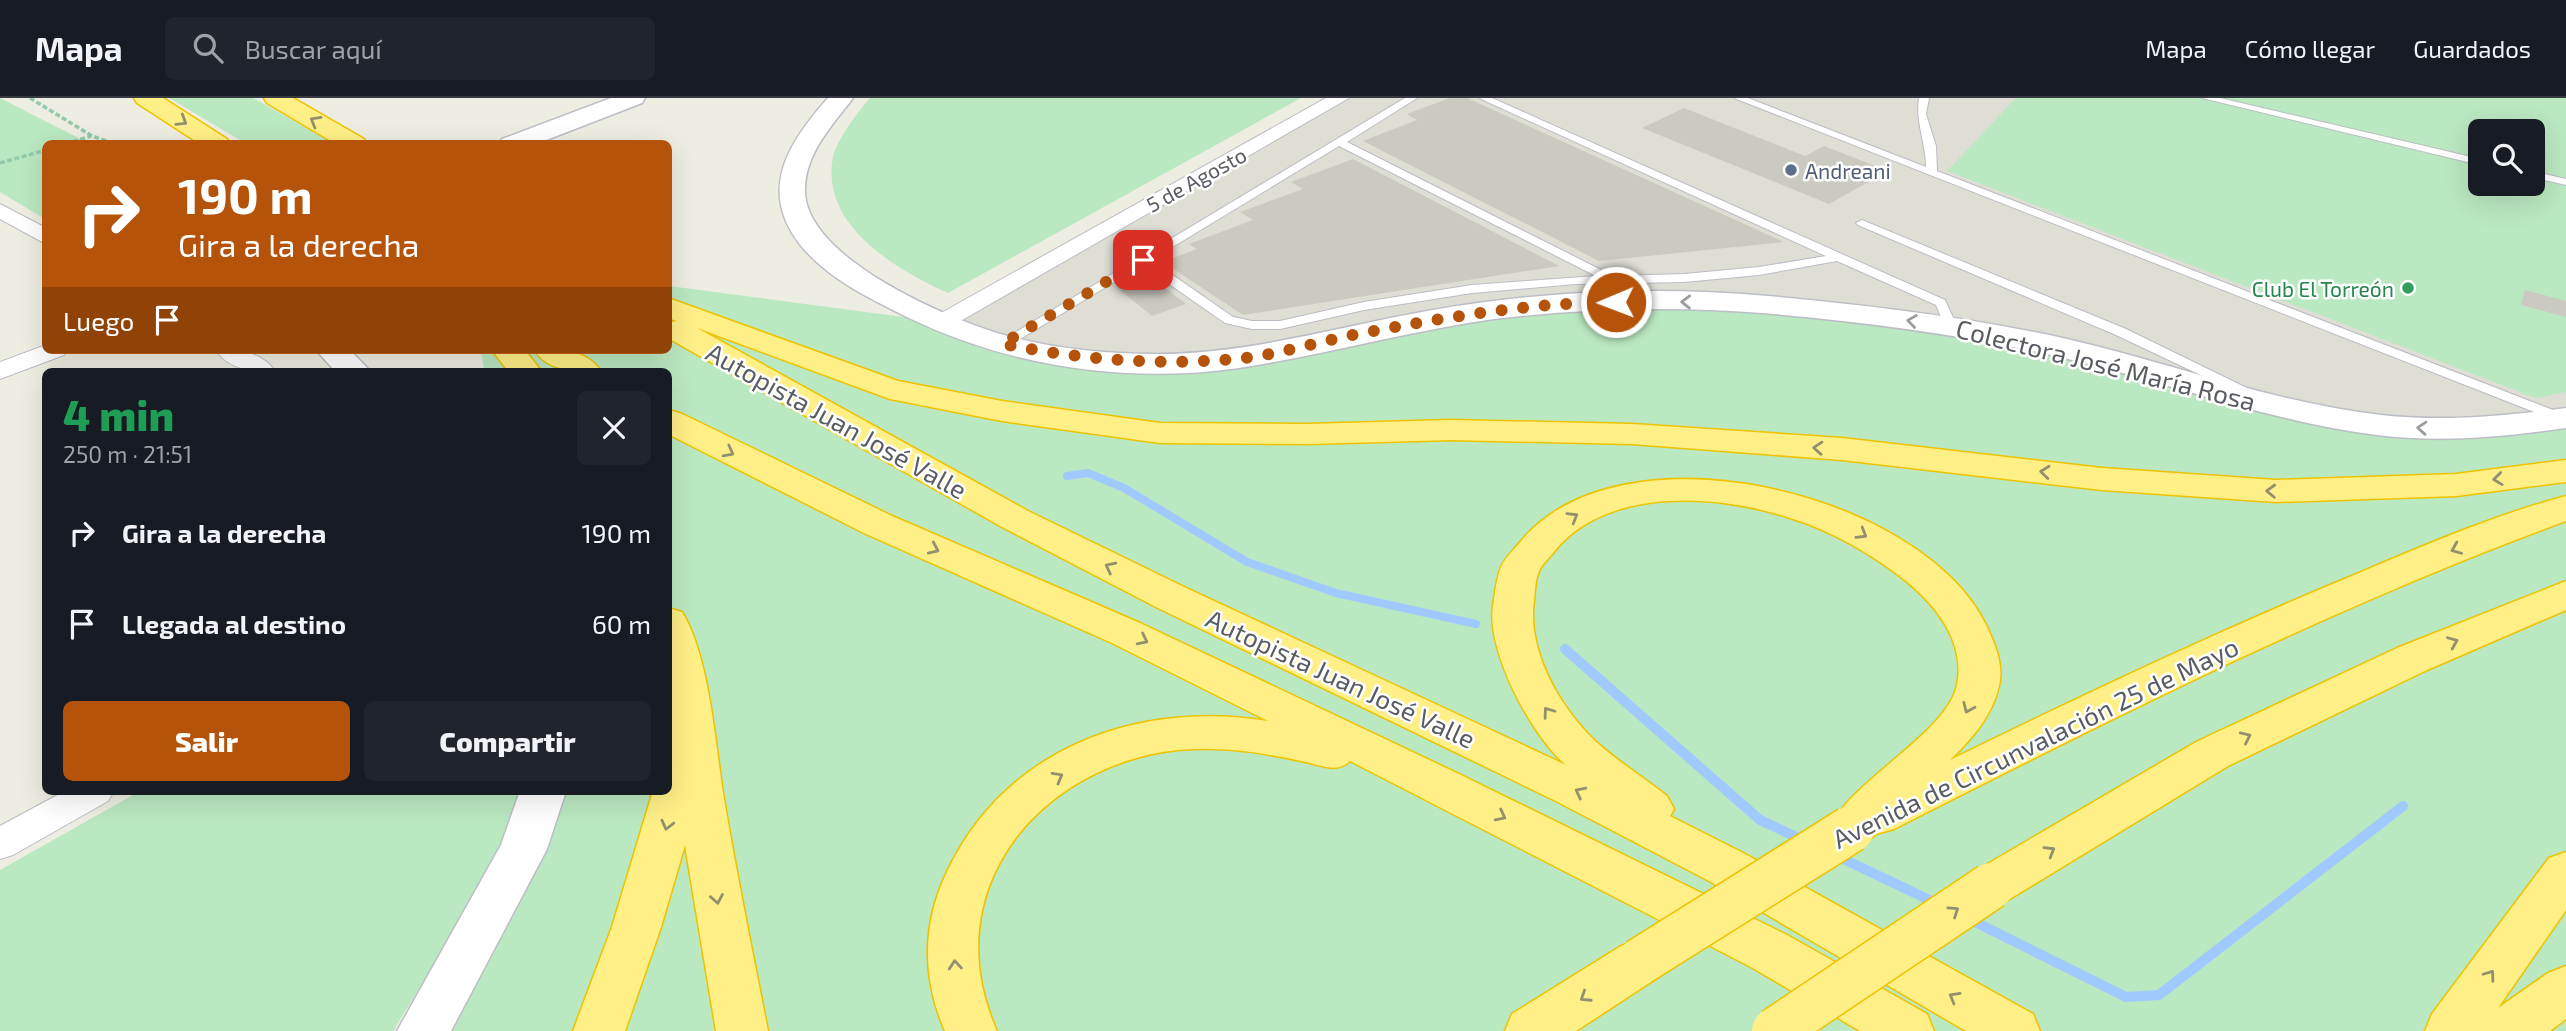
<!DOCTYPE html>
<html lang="es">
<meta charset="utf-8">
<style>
body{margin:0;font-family:"Exo 2",sans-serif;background:#20242c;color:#f1f3f6;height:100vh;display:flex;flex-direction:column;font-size:26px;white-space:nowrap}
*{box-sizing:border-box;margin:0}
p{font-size:23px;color:#9ea1a6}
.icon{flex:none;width:38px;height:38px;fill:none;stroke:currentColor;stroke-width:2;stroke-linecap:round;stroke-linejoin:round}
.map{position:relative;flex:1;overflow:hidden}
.side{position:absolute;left:42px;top:270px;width:630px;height:427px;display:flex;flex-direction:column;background:#171b24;border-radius:10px;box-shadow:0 7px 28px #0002}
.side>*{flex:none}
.banner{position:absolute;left:42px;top:42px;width:630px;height:214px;border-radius:10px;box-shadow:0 7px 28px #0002;background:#b45309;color:#fff;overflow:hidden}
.tools{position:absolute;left:2468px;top:21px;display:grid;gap:14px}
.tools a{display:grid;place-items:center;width:77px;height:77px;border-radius:10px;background:#171b24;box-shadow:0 7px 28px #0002;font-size:35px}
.pin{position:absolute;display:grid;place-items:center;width:60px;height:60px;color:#fff;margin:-30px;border-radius:14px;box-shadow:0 4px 10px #0006}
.me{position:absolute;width:77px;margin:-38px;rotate:269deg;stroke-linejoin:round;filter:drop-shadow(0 0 5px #0008)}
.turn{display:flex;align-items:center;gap:24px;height:147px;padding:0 21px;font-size:32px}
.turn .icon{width:91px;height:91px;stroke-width:2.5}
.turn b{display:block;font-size:49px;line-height:60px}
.then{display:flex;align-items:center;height:66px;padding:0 21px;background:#0003;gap:14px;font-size:26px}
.round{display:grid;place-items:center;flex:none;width:74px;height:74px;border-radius:10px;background:#20242c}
.headline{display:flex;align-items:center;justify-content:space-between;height:119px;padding:0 21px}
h1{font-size:42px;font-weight:800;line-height:52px;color:#1e9e55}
.action{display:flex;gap:14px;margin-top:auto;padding:14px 21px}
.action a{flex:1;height:80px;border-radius:10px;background:#b45309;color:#fff;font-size:28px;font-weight:800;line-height:80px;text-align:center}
.action a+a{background:#20242c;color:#f1f3f6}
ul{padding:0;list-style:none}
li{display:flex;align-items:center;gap:21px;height:91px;padding:0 21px}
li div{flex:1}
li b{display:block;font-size:26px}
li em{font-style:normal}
header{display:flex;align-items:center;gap:42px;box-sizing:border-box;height:98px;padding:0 35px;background:#171b24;border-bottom:2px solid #363941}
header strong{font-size:33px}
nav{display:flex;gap:38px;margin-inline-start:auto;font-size:24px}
.search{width:490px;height:63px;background:#20242c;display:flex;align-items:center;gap:18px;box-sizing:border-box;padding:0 24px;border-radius:10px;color:#9ea1a6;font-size:26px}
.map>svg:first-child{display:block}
</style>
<header>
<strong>Mapa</strong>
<div class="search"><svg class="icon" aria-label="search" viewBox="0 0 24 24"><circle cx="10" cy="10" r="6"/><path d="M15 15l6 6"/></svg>Buscar aquí</div>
<nav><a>Mapa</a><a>Cómo llegar</a><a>Guardados</a></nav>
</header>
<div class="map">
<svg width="2566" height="933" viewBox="0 0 2566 933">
<rect width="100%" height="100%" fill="#eeede1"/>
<path fill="#deded5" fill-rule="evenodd" d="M1340,0h1226v320l-118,11 -1211,-70 -165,-1 -130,-36zM2480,33h52v53h-52z"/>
<path fill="#bae8c0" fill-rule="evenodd" d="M0,0l88,45 -42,1 -1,75 -45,-27z
M169,0h84l80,45h-88z
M870,0h431l-353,195c-53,-24 -128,-68 -115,-136 3,-16 26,-47 37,-59z
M2016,0h550v294l-31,6 -588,-227zM2480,33h52v53h-52z
M669,188l272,36 61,22 152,19 298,-47 215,-15 284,25 426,99 189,-7v613h-2143l120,-240h125v-420h-183l-5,-21h188z
M140,693h385c-29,84 -86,164 -132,240h-393v-161z"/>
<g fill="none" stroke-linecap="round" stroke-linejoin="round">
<path stroke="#a0caff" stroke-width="8" d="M1067,378l21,-3 36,15 123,74 89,31 140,31"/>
<path stroke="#a0caff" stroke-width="10" d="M1565,551l195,171 45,21
M1837,758l101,48
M1967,820l159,79 33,-2 244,-189"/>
</g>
<path fill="#cbcac0" d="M1450,0h17l317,144 -185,19 -236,-120 54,-21 -10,-6z
M1684,10l121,48 19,-10 64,25 -59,33 -187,-76z
M1353,61l206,107 -316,49 -80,-53 34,-13 -8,-5 64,-24 -13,-8 63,-23 -12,-7z
M1149,177l37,29 -34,12 -36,-29z
M2525,192l41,11v16l-45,-12z"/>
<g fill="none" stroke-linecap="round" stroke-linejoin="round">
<g stroke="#bbbdc4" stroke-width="2">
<path id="lane" d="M1405,0h12l-70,44 266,134 71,-2 75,-7 67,-11 -347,-158h13l453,202 12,26 -1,3h-10l-10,-24 -99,-44 -78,14 -75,7 -108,2 -104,9 -108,17 -84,19h-28l-27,-6 -83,-58 -135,82 -5,1 -6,-4zM1339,48l257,130 -124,9 -108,17 -84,19h-28l-19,-4 -82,-57z
M1734,0h14l178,69c0,-24 -11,-46 -7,-69h10l-3,16 10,32 1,25 629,244v6h-9z
M2202,0h18l260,61v6z
M2532,73l34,8v6l-34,-8z
M1862,122l264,109 129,63 -7,4 -5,-1 -127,-60 -258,-110 -2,-2z"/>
</g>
<g stroke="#bbbdc4" stroke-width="2">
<path id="street" d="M1326,0h23l-399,229 -8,2 -8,-2 -4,-5 4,-5z
M0,106l46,24v16l-46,-25z
M46,247v5h21l-3,5 -64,24v-17z
M216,252c22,0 45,1 59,21 -23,0 -45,0 -59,-21z
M65,693h49l-6,10 -95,54 -13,4v-33z"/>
</g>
<g stroke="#bcbec6" stroke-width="3">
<path id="secondary" d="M611,0h34l-3,5 -106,41h-37l3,-5z
M828,0h25c-21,28 -49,56 -48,94 2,68 149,130 206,145 47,12 97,17 146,17 92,0 180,-27 270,-43 112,-20 227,-25 341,-15 100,9 201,21 299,43 105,24 207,64 314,76 62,7 124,1 185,-7v20c-62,9 -126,15 -189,7 -106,-13 -206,-52 -309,-76 -100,-24 -203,-37 -306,-46 -89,-7 -179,-5 -268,6 -86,12 -169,36 -255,49 -112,16 -228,-1 -330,-50 -38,-19 -79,-38 -107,-71 -45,-55 -15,-103 26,-149z
M316,252h34l20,21h-35z
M520,693h46l-19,58 -96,182h-54l104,-186z"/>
</g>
<g stroke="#efc200" stroke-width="3">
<path id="highway" d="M134,0h29l64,41 3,5h-30l-63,-41z
M264,0h29l71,41 3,5h-31l-69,-41z
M668,200l230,83 104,20 158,22 148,1 143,-4 181,4 210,14 260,30 174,12 180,-6 110,-14v22l-110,14 -180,6 -174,-12 -260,-30 -210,-16 -181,-4 -143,4 -148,-1 -158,-22 -112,-22 -193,-71 331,183 156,76 382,178c-34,-28 -80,-115 -73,-159 2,-12 3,-25 7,-36 3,-11 15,-21 22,-30 101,-120 400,-47 464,85 9,19 18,40 13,61 -7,30 -27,53 -49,74 131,-64 262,-126 397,-182 71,-30 144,-62 219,-82v25c-232,85 -452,196 -672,308l-18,5 -9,8 -16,6 -16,-6 -7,-13c25,-50 119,-96 129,-144 9,-42 -21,-80 -51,-104 -34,-27 -74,-50 -116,-63 -72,-24 -185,-32 -237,35 -5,6 -13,13 -15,21 -3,8 -3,18 -4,26 -7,48 22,100 54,134 22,23 54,42 79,62l7,13 -4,7 75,38 288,160 7,17h-74l-255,-149 -155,-81 -400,-194 -154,-80 -334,-189v-15l9,-2 -9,-3z
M492,252h33l16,21h-33z
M534,252c25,0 51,-2 67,21 -25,0 -51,2 -67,-21z
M668,312l12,3 212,103 248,107 321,152 326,160 140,79 7,17h-74l-109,-64 -401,-206c-12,11 -25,6 -40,2 -52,-12 -105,-20 -158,-9 -130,29 -213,149 -155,277h-52c-23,-53 -23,-107 2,-159 58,-124 191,-172 321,-151l-156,-78 -246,-109 -198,-100z
M2566,483v29l-139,60 -199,96 -220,134 -17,6 -17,-6 -7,-14 7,-14 222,-130 201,-94z
M668,510l14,4c28,46 33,133 42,187 13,78 29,155 44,232h-52l-31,-186 -24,82 -36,104h-52l39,-104 41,-136h15z
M2566,754v58l-68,98 50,-35 18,-7v53l-16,12h-125l7,-17 117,-156z
M1639,842l18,6 7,16 -7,16 -81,53h-71l7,-17 109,-68z"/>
</g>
<path stroke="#93caaa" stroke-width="3.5" stroke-dasharray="5 2.5" stroke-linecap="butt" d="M30,0l62,38 24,8
M66,46l25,-8
M0,65l46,-13"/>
<use href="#lane" fill="#fff" fill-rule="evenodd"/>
<use href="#street" fill="#fff" fill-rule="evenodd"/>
<use href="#secondary" fill="#fff" fill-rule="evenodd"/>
<use href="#highway" fill="#ffef87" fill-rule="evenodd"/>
<g stroke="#efc200" stroke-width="49" stroke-linecap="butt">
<path id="highway-bridge" d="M1639,864l212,-133
M1775,933l216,-145"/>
</g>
<use href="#highway-bridge" stroke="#ffef87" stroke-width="46"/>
</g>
<defs><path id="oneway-chevron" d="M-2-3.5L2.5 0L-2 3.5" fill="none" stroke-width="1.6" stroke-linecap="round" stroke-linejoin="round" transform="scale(1.75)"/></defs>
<g stroke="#939070">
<use href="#oneway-chevron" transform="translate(182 23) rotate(32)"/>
<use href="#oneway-chevron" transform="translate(315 23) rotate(-150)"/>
<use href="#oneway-chevron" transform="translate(1818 350) rotate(-176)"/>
<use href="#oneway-chevron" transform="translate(729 354) rotate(28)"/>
<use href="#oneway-chevron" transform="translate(2045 374) rotate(-174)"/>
<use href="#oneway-chevron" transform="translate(2498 381) rotate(173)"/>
<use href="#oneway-chevron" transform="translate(2271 393) rotate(-178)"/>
<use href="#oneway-chevron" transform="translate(1573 419) rotate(-31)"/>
<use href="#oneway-chevron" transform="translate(1862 436) rotate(31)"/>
<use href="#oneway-chevron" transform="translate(934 451) rotate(24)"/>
<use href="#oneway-chevron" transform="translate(2456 451) rotate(157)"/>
<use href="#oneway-chevron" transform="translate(1110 469) rotate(-153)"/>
<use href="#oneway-chevron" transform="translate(1143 542) rotate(26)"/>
<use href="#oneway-chevron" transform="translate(2453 544) rotate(-23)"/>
<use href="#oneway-chevron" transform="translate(1968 610) rotate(114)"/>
<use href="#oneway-chevron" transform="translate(1548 614) rotate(-126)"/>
<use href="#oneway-chevron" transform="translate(2246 639) rotate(-25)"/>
<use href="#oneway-chevron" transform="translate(1058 679) rotate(-29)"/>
<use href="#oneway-chevron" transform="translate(1580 694) rotate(-153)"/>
<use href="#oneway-chevron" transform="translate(1501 718) rotate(27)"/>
<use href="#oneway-chevron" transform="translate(667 727) rotate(104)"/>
<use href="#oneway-chevron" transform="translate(2050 753) rotate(-31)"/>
<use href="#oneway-chevron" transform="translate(717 801) rotate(80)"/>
<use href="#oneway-chevron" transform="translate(1954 813) rotate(-34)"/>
<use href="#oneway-chevron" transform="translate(955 867) rotate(-95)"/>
<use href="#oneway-chevron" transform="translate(2490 877) rotate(-54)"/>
<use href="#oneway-chevron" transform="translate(1585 899) rotate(147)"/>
<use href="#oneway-chevron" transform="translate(1954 899) rotate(-150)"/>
</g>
<g stroke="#9b9ea1">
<use href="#oneway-chevron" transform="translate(1686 204) rotate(-179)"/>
<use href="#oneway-chevron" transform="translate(1912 223) rotate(-172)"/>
<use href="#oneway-chevron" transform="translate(2422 330) rotate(-176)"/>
</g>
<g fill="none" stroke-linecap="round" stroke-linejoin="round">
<path stroke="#b45309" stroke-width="12" stroke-dasharray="0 21.6" d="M1143,162l-141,84c78,15 152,22 232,15 39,-3 80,-16 119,-24 88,-17 174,-32 263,-33"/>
</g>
<circle fill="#5c6f8a" stroke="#fff" stroke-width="2.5" cx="1791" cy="72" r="7"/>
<circle fill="#2e9e5b" stroke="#fff" stroke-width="2.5" cx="2408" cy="190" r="7"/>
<g text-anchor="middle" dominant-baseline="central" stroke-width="5" stroke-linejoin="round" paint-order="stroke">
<g font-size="21" fill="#4e5e75" stroke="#fff" text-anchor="start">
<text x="1805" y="72">Andreani</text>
</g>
<g font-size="21" fill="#595d63" stroke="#fff">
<text transform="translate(1196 81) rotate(-29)">5 de Agosto</text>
</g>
<g font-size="21" fill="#27864d" stroke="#fff" text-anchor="end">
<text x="2394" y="190">Club El Torreón</text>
</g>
<g font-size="26" fill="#595d63" stroke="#fff">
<text transform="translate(2106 266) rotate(14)">Colectora José María Rosa</text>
<text transform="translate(837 322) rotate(29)">Autopista Juan José Valle</text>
<text transform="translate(1341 580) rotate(25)">Autopista Juan José Valle</text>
<text transform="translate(2035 644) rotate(-26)">Avenida de Circunvalación 25 de Mayo</text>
</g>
</g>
</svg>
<div class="tools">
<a><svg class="icon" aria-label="search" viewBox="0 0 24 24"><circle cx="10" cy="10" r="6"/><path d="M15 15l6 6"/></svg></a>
</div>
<div class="pin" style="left:1143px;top:162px;background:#d93025"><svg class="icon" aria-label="arrive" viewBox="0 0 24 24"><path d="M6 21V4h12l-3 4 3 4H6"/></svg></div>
<svg class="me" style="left:1616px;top:204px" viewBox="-20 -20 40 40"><circle r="17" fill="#b45309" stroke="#fff" stroke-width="3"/><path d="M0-11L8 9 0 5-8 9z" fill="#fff"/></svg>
<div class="banner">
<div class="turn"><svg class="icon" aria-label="right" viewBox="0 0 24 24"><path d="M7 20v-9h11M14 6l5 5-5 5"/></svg><div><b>190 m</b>Gira a la derecha</div></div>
<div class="then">Luego<svg class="icon" aria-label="arrive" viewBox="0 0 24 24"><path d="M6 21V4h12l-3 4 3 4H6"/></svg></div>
</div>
<section class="side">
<div class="headline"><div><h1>4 min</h1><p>250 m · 21:51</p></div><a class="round"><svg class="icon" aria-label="close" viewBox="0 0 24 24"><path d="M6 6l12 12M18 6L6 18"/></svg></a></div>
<ul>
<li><svg class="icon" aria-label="right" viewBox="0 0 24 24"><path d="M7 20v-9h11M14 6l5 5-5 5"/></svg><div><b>Gira a la derecha</b></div><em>190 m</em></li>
<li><svg class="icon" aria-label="arrive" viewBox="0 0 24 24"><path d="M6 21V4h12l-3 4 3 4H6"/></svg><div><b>Llegada al destino</b></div><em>60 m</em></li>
</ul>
<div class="action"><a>Salir</a><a>Compartir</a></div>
</section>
</div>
